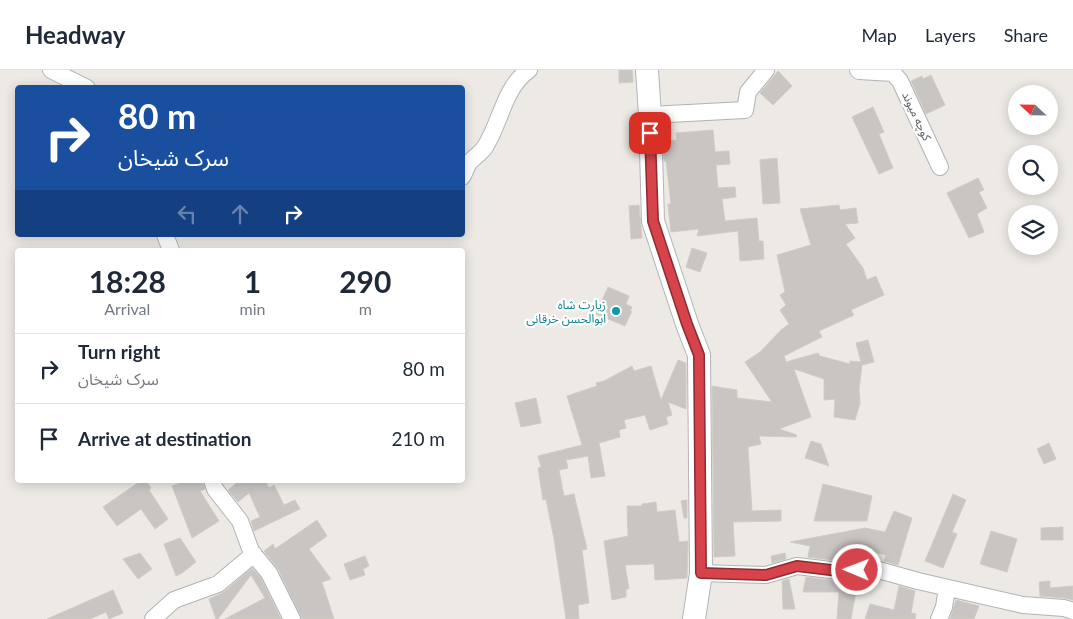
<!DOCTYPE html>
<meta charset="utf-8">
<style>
body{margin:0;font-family:Lato,"Noto Sans Arabic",sans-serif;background:#f2f2f3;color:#1f2937;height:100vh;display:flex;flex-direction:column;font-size:19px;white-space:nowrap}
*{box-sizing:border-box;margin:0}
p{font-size:16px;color:#747a83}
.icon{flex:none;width:28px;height:28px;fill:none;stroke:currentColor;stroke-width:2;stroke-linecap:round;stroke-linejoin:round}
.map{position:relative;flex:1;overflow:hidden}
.panel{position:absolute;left:15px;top:178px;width:450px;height:235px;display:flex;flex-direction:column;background:#fff;border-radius:5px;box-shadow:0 2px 12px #0003}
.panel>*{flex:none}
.banner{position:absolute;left:15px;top:15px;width:450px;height:152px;border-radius:5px;box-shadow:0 2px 12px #0003;background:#1a4fa0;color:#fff;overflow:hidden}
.needle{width:32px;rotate:292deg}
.tools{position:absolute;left:1008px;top:15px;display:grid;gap:10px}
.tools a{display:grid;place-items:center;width:50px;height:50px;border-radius:50%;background:#fff;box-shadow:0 2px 12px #0003;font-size:25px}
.pin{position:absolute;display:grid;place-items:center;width:42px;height:42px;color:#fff;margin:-21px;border-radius:10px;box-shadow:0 2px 8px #0006}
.me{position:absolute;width:55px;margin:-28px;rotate:271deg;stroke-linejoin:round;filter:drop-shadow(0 0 4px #0008)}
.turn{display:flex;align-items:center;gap:18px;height:105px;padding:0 20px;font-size:22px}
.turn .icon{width:65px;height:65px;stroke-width:2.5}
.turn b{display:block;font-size:35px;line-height:42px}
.lanes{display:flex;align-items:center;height:48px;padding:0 20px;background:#0003;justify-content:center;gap:25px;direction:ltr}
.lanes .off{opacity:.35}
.eta{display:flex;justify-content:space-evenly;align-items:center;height:85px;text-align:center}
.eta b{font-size:30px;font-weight:700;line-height:35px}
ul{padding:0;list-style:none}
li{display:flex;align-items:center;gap:15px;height:70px;padding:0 20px;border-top:1px solid #e0e1e3}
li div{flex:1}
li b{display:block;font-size:19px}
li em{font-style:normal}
header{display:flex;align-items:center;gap:30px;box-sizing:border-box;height:70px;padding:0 25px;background:#fff;border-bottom:1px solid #e0e1e3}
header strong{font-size:24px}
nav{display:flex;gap:28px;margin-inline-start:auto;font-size:18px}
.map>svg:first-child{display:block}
</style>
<header>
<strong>Headway</strong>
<nav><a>Map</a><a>Layers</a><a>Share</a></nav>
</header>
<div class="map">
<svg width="1073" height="549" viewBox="0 0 1073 549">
<rect width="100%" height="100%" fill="#edeae5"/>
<path fill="#c9c5c2" stroke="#d1ccc4" d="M619,0h13l1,12 -14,1z
M778,1l14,15 -19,19 -13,-12z
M931,5l14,30 -19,9 -15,-33 11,-5 1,3z
M873,37l11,25 -5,2 14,34 -14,6 -27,-57z
M713,60l2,22 14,-1 1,13 -14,1 2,23 17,-1 1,10 -14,2 3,22 32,-3 2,23h4l1,18 -24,2 -2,-30 -41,5 2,-7 -28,3 -3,-28h3l-5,-43h-2v-20l13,-1 -1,-7z
M777,88l3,45 -17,1 -3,-44z
M978,108l6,12 -5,2 8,16 -10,6 7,18 -15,6 -22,-45z
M639,135l3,33 -11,1 -2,-33z
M839,135l1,5 16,-2 2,15 -13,1 10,14 -9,6 17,24 4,12 9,-4 8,19 -33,15 3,5 -35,16 3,6 -38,19 2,6 32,-9 2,3 30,8v-3l11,1 -5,-19 12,-3 6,22 -12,3 -3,25 1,13 -5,17 -21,-3 1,-18 -11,1v-21l-30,-10 17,48 -32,12 18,6 -1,2 -37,-1 2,8 -13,3 4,64 29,-1v11l-48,1 2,34 -21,1 -2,-171 25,4v8l35,4 -27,-40 15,-10 21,-22 8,-6 -9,-14 6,-5 -6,-10 5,-3 -8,-37 34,-10 -11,-36z
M692,178l15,5 -7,19 -14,-5z
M608,217l21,9 -3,8 6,3 -2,4h2l-7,15 -29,-12z
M678,290l8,3v46l-18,-7 4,13 -6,2 2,7 -18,6 -5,-15 -21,5 2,8 -7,2 1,7 -21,6 6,33 -14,2 -3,-22 -22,4 2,8 -9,2 5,26 10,-2 13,55 -5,1 7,53 -11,2 1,14h-13l-12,-80 -8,-40 -3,1 -5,-32 3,-1 -3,-11 44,-11 -15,-49 30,-10 -1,-3 8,-2 28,-15 2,5 17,-5 10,34z
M536,328l5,25 -20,4 -6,-24z
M811,371l10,3 8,22 -24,-8z
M1049,373l7,16 -12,5 -7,-15z
M142,410h4l5,8 -2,2 19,29 -13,10 -14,-20 -24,17 -14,-19z
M188,410h14l3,9 -5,2 19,30 -27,17 -20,-52z
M240,410h25l4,8 5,-3 10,20 11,-5 5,9 -46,22 -3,-10 9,-4 -11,-24 -11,9 -10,-12z
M823,414l49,12 -5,25h-53z
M953,424l13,6 -14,32 5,2 -14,34 -18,-7z
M687,430v18h-3l-3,-17z
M656,432l1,10 18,-2 4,32 9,-1 -1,37 -32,2 -1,-16 -29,1 4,24h-3v8l-14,3 -8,-59 24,-5 -1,-30h15v-2z
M894,441l18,7 -14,47 -14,-4 2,-6 -23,-6 -2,11 -22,1 -31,-4 2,-11 -20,-4 75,-14 20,4z
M317,450l10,16 -18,13 22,30 -9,3 12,37h-32l-24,-50 -14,-18 9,-7 2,5z
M1063,457v13h-22v-12z
M991,461l26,8 -10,33 -27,-8z
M180,468l16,24 -14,11 -6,3 -12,-32z
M140,483l12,16 -14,10 -15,-20z
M785,483l1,6 -14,4 -1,-7z
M365,486l4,10 -6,3 2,6 -15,5 -6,-16z
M252,498l9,10 20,41h-56l40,-21 -14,-23 -33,44h-2l-7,-20 15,-7z
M806,507l32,4 20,-1 -7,39h-14l2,-27h-36z
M789,509l6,30h-12l-1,-28z
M1050,511v7l23,-2v14l-8,-2 -25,-2 -1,-14z
M899,516l16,5 -4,22 5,1 -1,5h-50l5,-15 24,6z
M113,520l10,23 -14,6 -3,-7 -16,7h-43z
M956,530l23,6 -5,13h-24z"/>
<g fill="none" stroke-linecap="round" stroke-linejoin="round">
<g stroke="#b0b3b6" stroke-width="18">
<path id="street" d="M51,0l36,18
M858,0l1,1 34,2 7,8 40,86
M650,45l95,-5 3,-18 18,-22
M462,107c3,-4 4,-10 7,-14 5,-6 12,-10 16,-16 16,-25 19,-60 44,-77
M165,165l6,15
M212,410l3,9 25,32 11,30 18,22 23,46
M701,503l65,2 31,-9 42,5 36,-2 43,12 105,24 41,3 9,3
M153,549l21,-19 44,-16 36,-30
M939,549l5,-12 3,-19"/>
</g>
<g stroke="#b1b5b8" stroke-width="24">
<path id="secondary" d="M647,0l3,45 3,106 34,103 12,31 2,218 -7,46"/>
</g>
<use href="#street" stroke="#fff" stroke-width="16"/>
<use href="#secondary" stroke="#fff" stroke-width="22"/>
</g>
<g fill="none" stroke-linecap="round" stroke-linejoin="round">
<g stroke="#8b2c31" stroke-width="12">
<path id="route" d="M650,63l3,88 34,103 12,31 2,218 65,2 31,-9 42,5 18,-1"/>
</g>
<use href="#route" stroke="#d6434b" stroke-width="9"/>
</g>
<circle fill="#0f9aa8" stroke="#fff" stroke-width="2" cx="616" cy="241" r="5"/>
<g text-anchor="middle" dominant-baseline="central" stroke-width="4.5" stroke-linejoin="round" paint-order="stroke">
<g font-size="12" fill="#5d6164" stroke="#fff">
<text transform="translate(917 46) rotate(65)">کوچه میوند</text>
</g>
<g font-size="12" fill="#0d838f" stroke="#fff" text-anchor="end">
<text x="606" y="234">زیارت شاه<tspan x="606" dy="14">ابوالحسن خرقانی</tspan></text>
</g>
</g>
</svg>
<div class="tools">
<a><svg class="needle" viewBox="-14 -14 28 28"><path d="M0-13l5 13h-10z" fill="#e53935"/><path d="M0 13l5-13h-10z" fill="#747a83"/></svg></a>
<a><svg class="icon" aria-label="search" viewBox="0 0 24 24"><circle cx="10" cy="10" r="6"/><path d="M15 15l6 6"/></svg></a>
<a><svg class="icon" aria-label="layers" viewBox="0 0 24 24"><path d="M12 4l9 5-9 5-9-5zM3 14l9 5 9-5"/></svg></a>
</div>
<div class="pin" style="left:650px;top:63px;background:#d93025"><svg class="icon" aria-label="arrive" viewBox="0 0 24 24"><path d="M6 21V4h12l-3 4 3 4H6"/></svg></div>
<svg class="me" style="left:857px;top:500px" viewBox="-20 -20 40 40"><circle r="17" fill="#d6434b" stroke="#fff" stroke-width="3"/><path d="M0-11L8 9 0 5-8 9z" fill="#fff"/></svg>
<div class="banner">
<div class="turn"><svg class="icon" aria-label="right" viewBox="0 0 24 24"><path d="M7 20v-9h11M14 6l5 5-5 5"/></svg><div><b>80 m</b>سرک شیخان</div></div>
<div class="lanes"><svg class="icon off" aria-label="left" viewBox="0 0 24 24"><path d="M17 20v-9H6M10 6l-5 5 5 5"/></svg><svg class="icon off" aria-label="ahead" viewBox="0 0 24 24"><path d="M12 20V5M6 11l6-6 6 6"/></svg><svg class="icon" aria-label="right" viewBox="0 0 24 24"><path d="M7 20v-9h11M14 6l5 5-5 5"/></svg></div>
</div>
<section class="panel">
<div class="eta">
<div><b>18:28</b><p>Arrival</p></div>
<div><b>1</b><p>min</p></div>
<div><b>290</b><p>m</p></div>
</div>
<ul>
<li><svg class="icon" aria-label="right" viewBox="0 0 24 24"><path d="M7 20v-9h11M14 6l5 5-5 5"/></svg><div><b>Turn right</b><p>سرک شیخان</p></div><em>80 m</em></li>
<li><svg class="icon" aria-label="arrive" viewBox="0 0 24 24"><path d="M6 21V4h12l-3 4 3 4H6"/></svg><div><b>Arrive at destination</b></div><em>210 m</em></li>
</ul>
</section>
</div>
